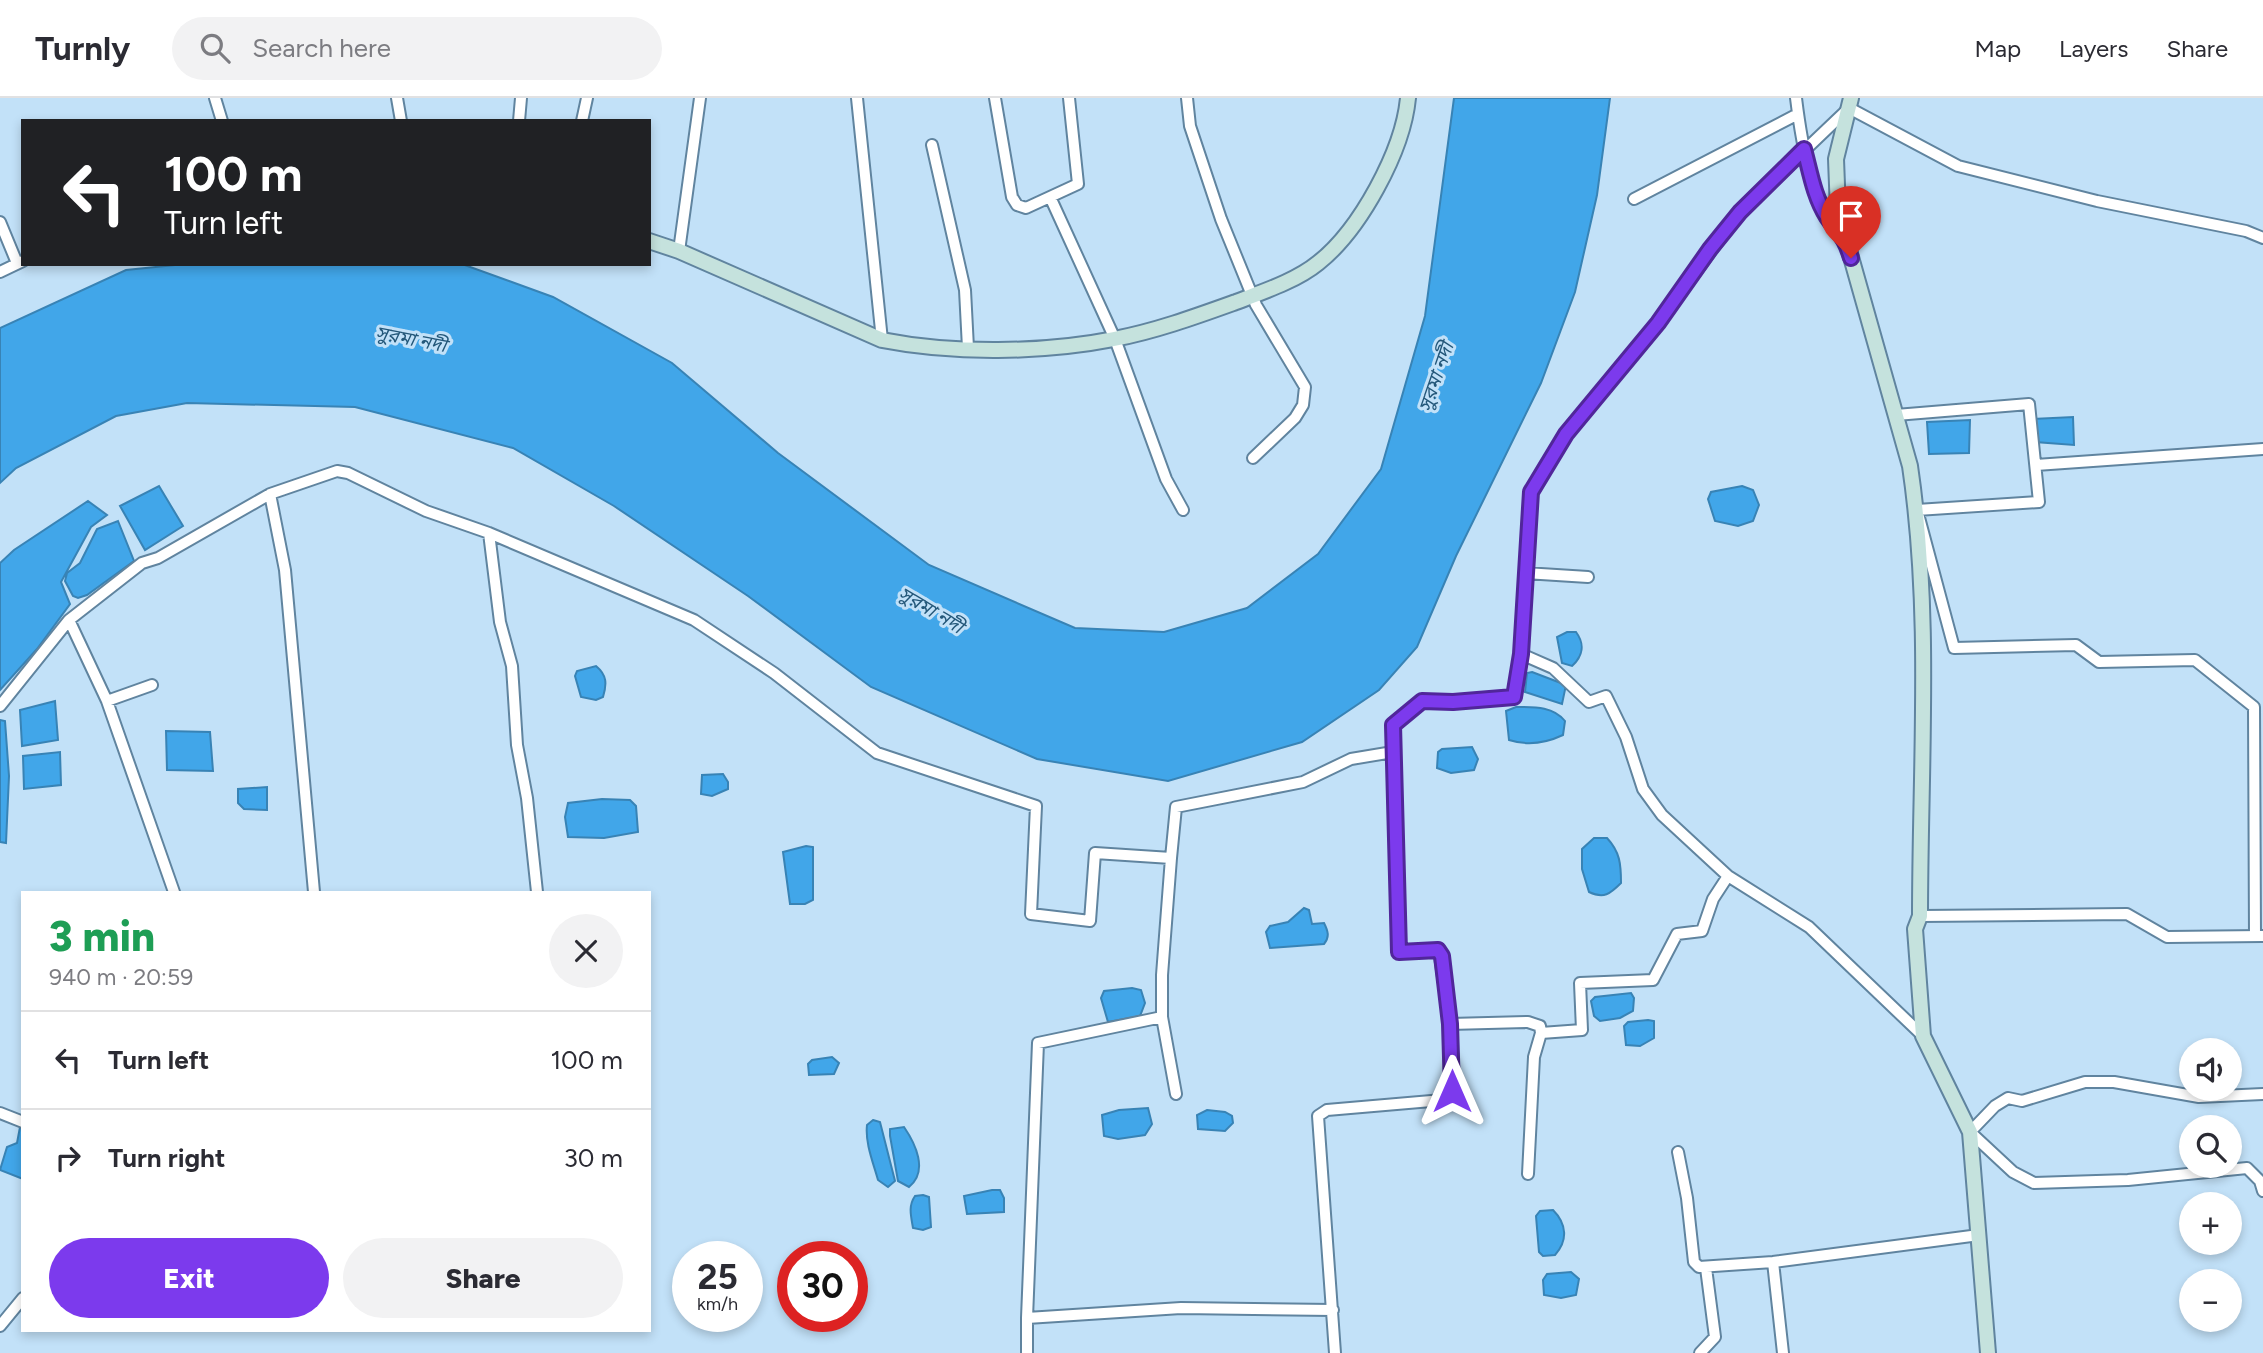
<!DOCTYPE html>
<meta charset="utf-8">
<style>
body{margin:0;font-family:Figtree,"Noto Sans Bengali",sans-serif;background:#f2f2f3;color:#2b2b33;height:100vh;display:flex;flex-direction:column;font-size:26px;white-space:nowrap}
*{box-sizing:border-box;margin:0}
p{font-size:23px;color:#7c7c81}
.icon{flex:none;width:38px;height:38px;fill:none;stroke:currentColor;stroke-width:2;stroke-linecap:round;stroke-linejoin:round}
.map{position:relative;flex:1;overflow:hidden}
.drawer{position:absolute;left:21px;top:793px;width:630px;height:441px;display:flex;flex-direction:column;background:#fff;border-radius:0px;box-shadow:0 4px 10px #0003}
.drawer>*{flex:none}
.hud{position:absolute;left:21px;top:21px;width:630px;height:147px;border-radius:0px;box-shadow:0 4px 10px #0003;background:#202124;color:#fff;overflow:hidden}
.controls{position:absolute;left:2179px;top:940px;display:grid;gap:14px}
.controls a{display:grid;place-items:center;width:63px;height:63px;border-radius:50%;background:#fff;box-shadow:0 4px 10px #0003;font-size:35px}
.speed{position:absolute;left:672px;top:1143px;display:flex;gap:14px;font-size:35px;font-weight:700;text-align:center}
.speed>*{display:grid;place-content:center;width:91px;height:91px;border-radius:50%;background:#fff;box-shadow:0 4px 10px #0003;line-height:1}
.speed small{font-size:18px;font-weight:400}
.speed .limit{border:10px solid #d22;background:#fff;color:#111}
.pin{position:absolute;display:grid;place-items:center;width:60px;height:60px;color:#fff;margin:-72px -30px;border-radius:50% 50% 50% 0;rotate:-45deg;box-shadow:0 0 7px #0007}
.pin .icon{rotate:45deg}
.me{position:absolute;width:77px;margin:-38px;rotate:0deg;stroke-linejoin:round;filter:drop-shadow(0 0 5px #0008)}
.turn{display:flex;align-items:center;gap:24px;height:147px;padding:0 28px;font-size:32px}
.turn .icon{width:91px;height:91px;stroke-width:2.5}
.turn b{display:block;font-size:49px;line-height:60px}
.round{display:grid;place-items:center;flex:none;width:74px;height:74px;border-radius:37px;background:#f2f2f3}
.head{display:flex;align-items:center;justify-content:space-between;height:119px;padding:0 28px}
h1{font-size:42px;font-weight:800;line-height:52px;color:#1e9e55}
.action{display:flex;gap:14px;margin-top:auto;padding:14px 28px}
.action a{flex:1;height:80px;border-radius:42px;background:#7c3aed;color:#fff;font-size:28px;font-weight:800;line-height:80px;text-align:center}
.action a+a{background:#f2f2f3;color:#2b2b33}
ul{padding:0;list-style:none}
li{display:flex;align-items:center;gap:21px;height:98px;padding:0 28px;border-top:2px solid #e1e1e2}
li div{flex:1}
li b{display:block;font-size:26px}
li em{font-style:normal}
header{display:flex;align-items:center;gap:42px;box-sizing:border-box;height:98px;padding:0 35px;background:#fff;border-bottom:2px solid #e1e1e2}
header strong{font-size:33px}
nav{display:flex;gap:38px;margin-inline-start:auto;font-size:24px}
.search{width:490px;height:63px;background:#f2f2f3;display:flex;align-items:center;gap:18px;box-sizing:border-box;padding:0 24px;border-radius:38px;color:#7c7c81;font-size:26px}
.map>svg:first-child{display:block}
</style>
<header>
<strong>Turnly</strong>
<div class="search"><svg class="icon" aria-label="search" viewBox="0 0 24 24"><circle cx="10" cy="10" r="6"/><path d="M15 15l6 6"/></svg>Search here</div>
<nav><a>Map</a><a>Layers</a><a>Share</a></nav>
</header>
<div class="map">
<svg width="2263" height="1255" viewBox="0 0 2263 1255">
<rect width="100%" height="100%" fill="#c2e1f8"/>
<path fill="#41a6e9" stroke="#3883b5" stroke-width="2" d="M1454,0h156l-13,97 -22,97 -34,91 -85,173 -39,91 -38,43 -77,52 -134,39 -131,-22 -166,-72 -123,-91 -134,-90 -101,-58 -158,-41 -168,-4 -71,13 -100,52 -16,15v-155l126,-58 59,-6h277l91,33 119,66 106,90 151,112 146,63 89,4 83,-24 71,-54 63,-85 44,-153z
M2073,319l1,28 -39,-3 -3,-23z
M1970,322l-1,33 -40,1 -2,-32z
M159,388l24,40 -38,24 -25,-44z
M1742,388l11,4 6,15 -6,16 -15,5 -23,-5 -7,-22 3,-7z
M88,403l19,14 -16,12 -30,55 9,22 -33,45 -37,41v-127l14,-13z
M118,423l16,40 -47,34 -9,3 -5,-2 -8,-15 2,-8 13,-10 17,-34z
M1567,534h9c9,12 7,24 -4,34l-10,-3 -5,-26z
M596,568c11,9 11,18 7,31l-7,3 -15,-3 -6,-21 2,-5z
M1532,574l34,13 -4,19 -37,-12 2,-19z
M55,603l3,39 -36,6 -2,-36z
M1516,609c18,0 37,-1 49,14l-2,14c-17,8 -35,11 -54,5l-3,-29z
M0,622l5,1 4,55 -3,67 -6,-1z
M166,633l44,1 3,39 -46,-1z
M1472,649l6,12 -4,11 -23,3 -14,-5 1,-16 4,-3z
M60,654l1,33 -37,4 -1,-33z
M723,676l5,8v7l-16,7 -11,-2 1,-19z
M267,689v23l-23,-1 -6,-6v-14z
M602,701l28,1 6,6 2,26 -34,6 -36,-1 -3,-20 3,-14z
M1594,740h13c13,14 14,26 14,45 -11,11 -17,16 -32,9l-7,-23v-20z
M806,748l7,1v53l-8,4h-15l-7,-52z
M1304,810l5,2 3,14 12,-1c4,8 6,14 0,21l-54,4 -4,-16 4,-6 18,-4z
M1132,890l9,2 4,13 -5,13 -32,6 -7,-24 3,-7z
M1631,895l3,5 -1,13 -13,7 -20,3 -6,-5 -3,-15 4,-4z
M1648,922l6,1v17l-14,8 -14,-1 -2,-19 4,-4z
M832,959l7,6 -5,11 -25,1 -1,-11 4,-4z
M1148,1010l4,16 -7,11 -27,4 -14,-3 -2,-21 17,-5z
M1207,1012l18,2 7,4 1,7 -8,8 -27,-2 -1,-14z
M873,1022l7,2 15,59 -7,6 -10,-7c-5,-18 -13,-37 -11,-55z
M20,1029l3,1v51l-23,-9 7,-23 10,-4z
M904,1029c11,16 25,44 5,60l-11,-6 -8,-45v-7z
M992,1092h8l4,8v14l-37,2 -3,-18z
M923,1097l6,2 2,30 -8,3 -10,-2c-2,-12 -5,-22 2,-32z
M1553,1112c14,14 15,31 2,45l-12,1 -4,-4 -3,-36 4,-5z
M1571,1174l8,7 -3,16 -15,3 -17,-3 -1,-15 4,-6z"/>
<g fill="none" stroke-linecap="round" stroke-linejoin="round">
<g stroke="#60849f" stroke-width="14">
<path id="street" d="M215,0l7,23
M397,0l4,23
M857,0l25,242
M995,0l17,99 5,8 9,3 52,-24 -9,-86
M1187,0l3,28 31,93 35,86 49,82 -2,18 -8,13 -42,40
M1796,0c6,49 14,99 47,137
M519,23l2,-23
M582,23l5,-23
M932,47l33,145 3,58
M1051,101l64,140 51,140 17,31
M1634,101l164,-85
M0,124l17,41
M679,153l21,-153
M0,174l23,-11
M1896,317l133,-11 10,98 -122,8 37,138 122,-3 23,17 96,-2 59,47 1,228
M2036,367l227,-16
M270,396l15,76 29,322
M489,435l11,89 12,44 5,79 10,53 10,94
M1525,475l63,4
M69,522l38,81 45,-16
M1521,556l32,14 36,34 17,-6 20,41 17,52 19,26 66,61 81,51 114,109
M107,603l67,191
M0,608l69,-86 73,-57 16,-5 112,-64 67,-23 11,2 78,38 63,22 205,87 80,53 103,80 159,53 -5,108 59,7 5,-68 76,5 5,-51 127,-25 48,-23 42,-7
M1171,760l-9,117v42l14,77
M1728,778l-15,23 -11,32 -25,3 -24,46 -73,3 2,47 -41,3 -1,-7 -12,-4 -78,2 -11,-74 -40,2 -6,-227 29,-24 31,1 61,-5 7,-43 10,-162 35,-58 92,-111 82,-111 109,-104 109,58 139,35 149,30 17,7
M1920,818l207,-2 40,23 96,-1
M2263,996l-64,3 -85,-15h-29l-63,19 -14,-3 -13,8 -25,26 43,40 21,11 94,-3 119,-12 13,13 3,10
M0,1015l23,9
M1678,1054l9,46 7,64 5,5 74,-5 206,-27
M1528,1076l6,-117 7,-24
M1773,1164l10,91
M1027,1220l11,-275 124,-26
M0,1228l23,-28
M1027,1255v-35l154,-10 152,2
M1335,1255l-17,-237 9,-6 116,-10 6,-3 5,-19 -4,-54
M1700,1255l15,-16 -9,-69"/>
</g>
<g stroke="#60849f" stroke-width="18">
<path id="secondary" d="M1851,0l-15,61 2,52 72,255c22,149 10,300 10,450l-5,13 8,107 47,96 18,221
M649,143l30,10 203,89c71,14 161,13 232,-1 42,-8 83,-23 122,-37 26,-10 60,-21 82,-39 42,-33 85,-112 90,-165"/>
</g>
<use href="#street" stroke="#fff" stroke-width="10"/>
<use href="#secondary" stroke="#c5e2dd" stroke-width="14"/>
</g>
<g fill="none" stroke-linecap="round" stroke-linejoin="round">
<g stroke="#51269a" stroke-width="18">
<path id="route" d="M1452,993l-2,-67 -8,-68 -4,-6 -39,2 -6,-227 29,-24 31,1 61,-5 7,-43 10,-162 35,-58 92,-111 52,-74 30,-37 64,-63c6,22 10,48 23,68 12,18 17,18 24,41"/>
</g>
<use href="#route" stroke="#7c3aed" stroke-width="12"/>
</g>
<g text-anchor="middle" dominant-baseline="central" stroke-width="6" stroke-linejoin="round" paint-order="stroke">
<g font-size="19" font-style="italic" fill="#235779" stroke="#c2e1f8">
<text transform="translate(411 241) rotate(11)">সুরমা নদী</text>
<text transform="translate(1436 279) rotate(-71)">সুরমা নদী</text>
<text transform="translate(931 512) rotate(31)">সুরমা নদী</text>
</g>
</g>
</svg>
<div class="controls">
<a><svg class="icon" aria-label="sound" viewBox="0 0 24 24"><path d="M4 9h4l5-4v14l-5-4H4zM17 9q2 3 0 6"/></svg></a>
<a><svg class="icon" aria-label="search" viewBox="0 0 24 24"><circle cx="10" cy="10" r="6"/><path d="M15 15l6 6"/></svg></a>
<a>+</a>
<a>−</a>
</div>
<div class="speed"><div>25<small>km/h</small></div><div class="limit">30</div></div>
<div class="pin" style="left:1851px;top:160px;background:#d93025"><svg class="icon" aria-label="arrive" viewBox="0 0 24 24"><path d="M6 21V4h12l-3 4 3 4H6"/></svg></div>
<svg class="me" style="left:1452px;top:993px" viewBox="-20 -20 40 40"><path d="M0-17L14 15 0 8-14 15z" fill="#7c3aed" stroke="#fff" stroke-width="4"/></svg>
<div class="hud">
<div class="turn"><svg class="icon" aria-label="left" viewBox="0 0 24 24"><path d="M17 20v-9H6M10 6l-5 5 5 5"/></svg><div><b>100 m</b>Turn left</div></div>
</div>
<section class="drawer">
<div class="head"><div><h1>3 min</h1><p>940 m · 20:59</p></div><a class="round"><svg class="icon" aria-label="close" viewBox="0 0 24 24"><path d="M6 6l12 12M18 6L6 18"/></svg></a></div>
<ul>
<li><svg class="icon" aria-label="left" viewBox="0 0 24 24"><path d="M17 20v-9H6M10 6l-5 5 5 5"/></svg><div><b>Turn left</b></div><em>100 m</em></li>
<li><svg class="icon" aria-label="right" viewBox="0 0 24 24"><path d="M7 20v-9h11M14 6l5 5-5 5"/></svg><div><b>Turn right</b></div><em>30 m</em></li>
</ul>
<div class="action"><a>Exit</a><a>Share</a></div>
</section>
</div>
